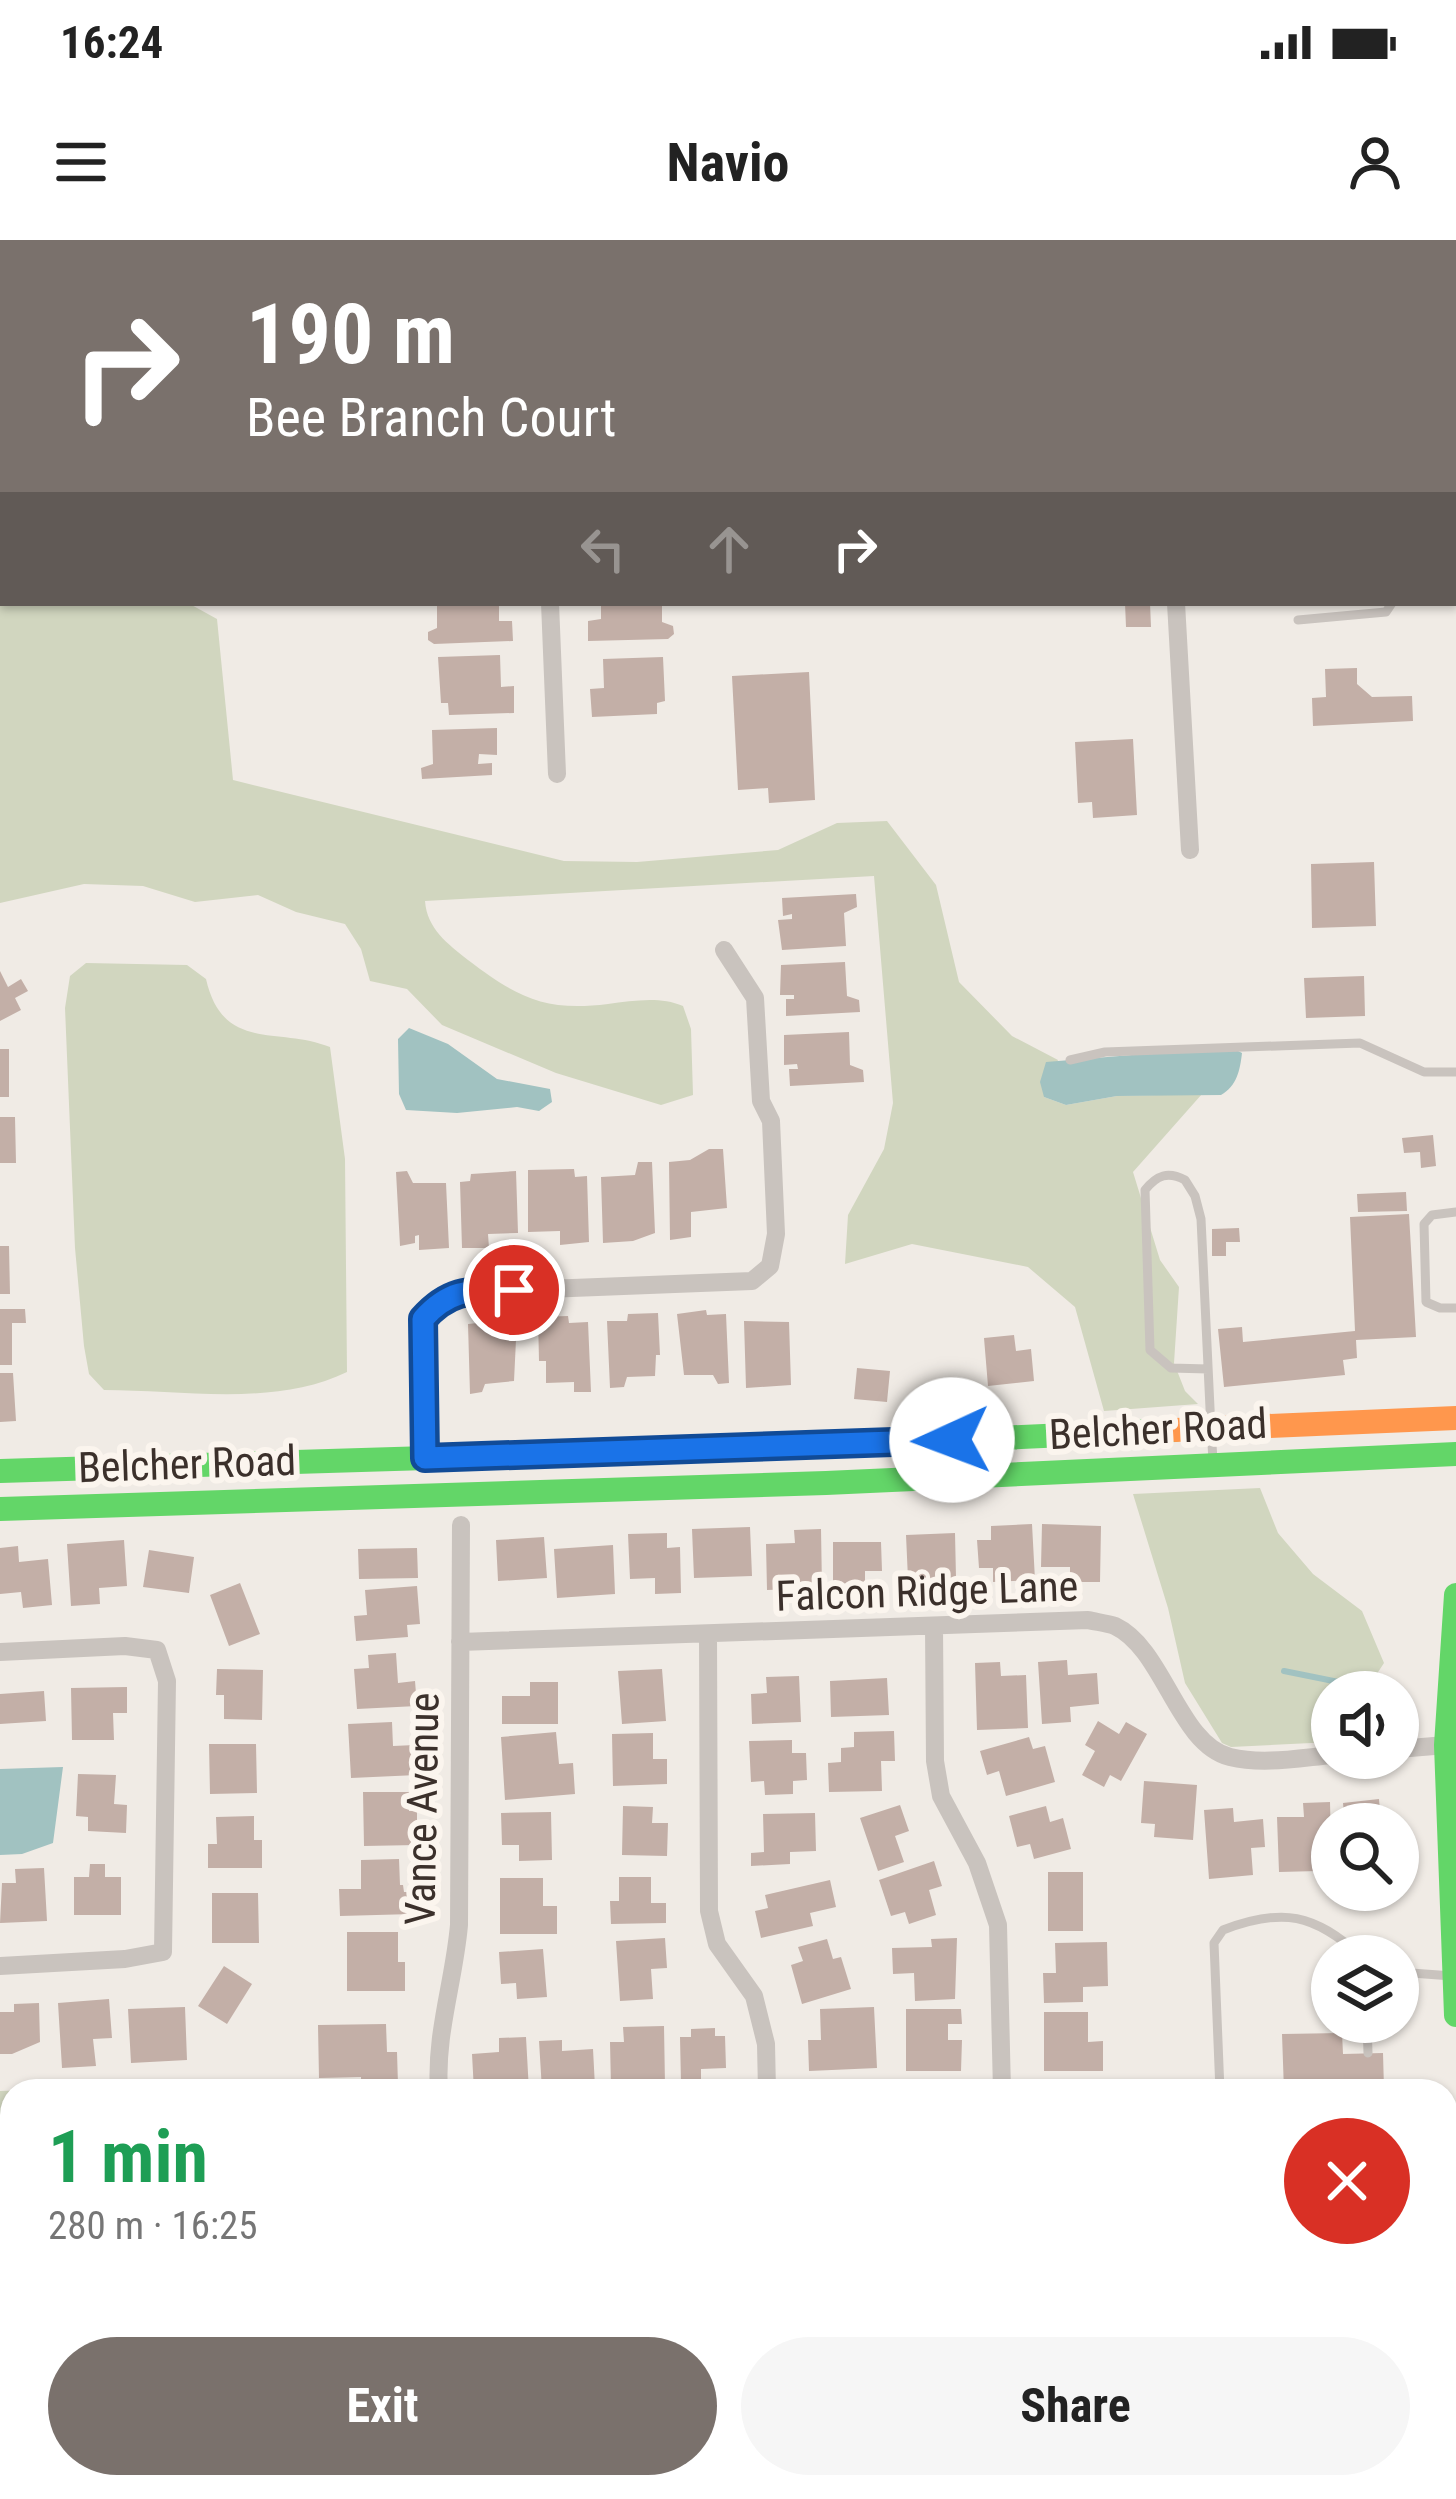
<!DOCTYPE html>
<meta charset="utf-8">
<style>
body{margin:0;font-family:"Roboto Condensed",sans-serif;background:#f6f6f6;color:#222;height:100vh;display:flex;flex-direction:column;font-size:45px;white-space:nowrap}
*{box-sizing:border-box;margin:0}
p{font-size:39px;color:#767676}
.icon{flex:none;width:66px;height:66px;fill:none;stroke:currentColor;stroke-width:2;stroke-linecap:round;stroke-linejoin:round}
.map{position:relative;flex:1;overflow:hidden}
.sheet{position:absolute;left:0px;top:1839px;width:1458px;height:420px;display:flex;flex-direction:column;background:#fff;border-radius:36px 36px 0 0;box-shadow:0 3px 9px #0004}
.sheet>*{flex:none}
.hud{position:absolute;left:0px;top:0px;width:1458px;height:366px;box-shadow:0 3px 9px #0004;background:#7a716c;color:#fff;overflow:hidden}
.buttons{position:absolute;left:1311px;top:1431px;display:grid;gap:24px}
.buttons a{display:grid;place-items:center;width:108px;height:108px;border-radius:50%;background:#fff;box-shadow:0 3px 9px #0004;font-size:60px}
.pin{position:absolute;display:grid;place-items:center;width:102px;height:102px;color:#fff;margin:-51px;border:6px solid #fff;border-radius:50%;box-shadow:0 3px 12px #0007}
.me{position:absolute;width:132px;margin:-66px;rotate:268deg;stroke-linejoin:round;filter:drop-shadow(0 0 9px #0008)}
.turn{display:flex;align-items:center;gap:42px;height:252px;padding:0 48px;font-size:54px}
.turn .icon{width:156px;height:156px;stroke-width:2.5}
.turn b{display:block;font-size:84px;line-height:102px}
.lanes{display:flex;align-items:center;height:114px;padding:0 48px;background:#0003;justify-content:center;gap:60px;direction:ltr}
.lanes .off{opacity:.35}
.round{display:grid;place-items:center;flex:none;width:126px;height:126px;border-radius:63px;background:#f6f6f6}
.headline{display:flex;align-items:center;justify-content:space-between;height:204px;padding:0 48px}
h1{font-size:72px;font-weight:700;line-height:90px;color:#1e9e55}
.cta{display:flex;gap:24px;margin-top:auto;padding:24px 48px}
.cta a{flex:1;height:138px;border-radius:72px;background:#7a716c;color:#fff;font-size:48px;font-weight:700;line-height:138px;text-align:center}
.cta a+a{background:#f6f6f6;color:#222}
.status{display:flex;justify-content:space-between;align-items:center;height:84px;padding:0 60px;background:#fff;direction:ltr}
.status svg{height:33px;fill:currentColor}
header{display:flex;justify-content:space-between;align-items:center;height:156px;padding:0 48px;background:#fff;font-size:54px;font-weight:700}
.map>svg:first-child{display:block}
</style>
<div class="status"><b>16:24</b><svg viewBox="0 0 49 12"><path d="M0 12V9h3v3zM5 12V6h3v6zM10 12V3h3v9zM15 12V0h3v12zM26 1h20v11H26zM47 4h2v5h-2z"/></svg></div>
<header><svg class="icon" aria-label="menu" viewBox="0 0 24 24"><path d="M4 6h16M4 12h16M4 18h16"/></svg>Navio<svg class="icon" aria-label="person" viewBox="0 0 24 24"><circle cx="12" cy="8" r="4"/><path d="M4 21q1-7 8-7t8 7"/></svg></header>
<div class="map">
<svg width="1456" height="2259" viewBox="0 0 1456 2259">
<rect width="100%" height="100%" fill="#f0ebe5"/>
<path fill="#d1d6bf" d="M0,257l3,106h185l29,16 16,161 331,81 73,1 141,-12 59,-27 50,-2 49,64 23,97 53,54 46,24 -14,37 22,8 51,-9 85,-2 -69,78 27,88 19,27 -5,76 11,28 13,13 -94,7 -29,-104 -47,-40 -116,-23 -67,20 3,-49 36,-66 9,-46 -19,-227 -449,25c2,28 23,43 43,59 49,37 76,52 140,44 25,-3 51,-8 75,2l8,23 2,66 -32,10 -105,-32 -114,-48 -35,-36 -37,-8 -9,-32 -16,-25 -49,-12 -38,-17 -63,7 -52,-16 -59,-2 -84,19z
M86,723l101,2 19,14c17,74 72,47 124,68l15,112 2,213c-72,35 -164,18 -243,18l-15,-16 -5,-28 -9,-98 -10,-240 5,-32z
M1260,1248l18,45 35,41 49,37 22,52 -19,29h-33v50l-101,5 -9,-4 -37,-60 -17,-75 -35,-114z
M285,1841v10h-273v396h288l1,12h-301v-408z
M310,2247h356l1,12h-357z
M1147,2247h262v12h-262z"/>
<path fill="#a1c2c1" d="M409,788l39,16 49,35 53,10 2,13 -13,9 -22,-4 -60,6 -51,-3 -7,-16 -1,-55z
M1230,807l12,6c-2,17 -5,33 -21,42l-104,1 -51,9 -22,-8 -4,-15 6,-20z
M63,1527l-10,76 -31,11 -22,1v-86z"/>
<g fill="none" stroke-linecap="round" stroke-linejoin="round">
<path stroke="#a1c2c1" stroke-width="6" d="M1284,1431l104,21
M1398,1454h1"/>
</g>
<path fill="#c3afa7" d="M437,363h62v18h13l1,20 -79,3 -6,-4v-8l9,-4z
M601,363h61v19l11,4 1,8 -6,5 -80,2v-20l13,-2z
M1125,363h25l1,24h-25z
M500,415l1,32 13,-1v27l-65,2 -1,-12h-7l-3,-46z
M663,417l2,44 -8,2v11l-65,3 -2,-28 14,-1 -1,-29z
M1357,428v16l15,13 40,-1 1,25 -100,5 -1,-28 14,-1 -1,-28z
M809,432l6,128 -46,3 -1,-15 -30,2 -6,-114z
M497,488v27l-18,-1 -1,10 14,-1v12l-70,4 -1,-11 12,-4 -1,-34z
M1133,499l4,76 -44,3 -1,-16 -14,1 -3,-61z
M1374,622l2,64 -64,2 -1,-64z
M856,654l1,13 -13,6 2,33 -64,4 -4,-30 14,-1v-5l-9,2 -1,-18z
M845,722l2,34 12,4 1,12 -74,4v-17h8v-4h-14l1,-30z
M0,731l8,16 13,-8 7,12 -13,7 6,12 -21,11z
M1364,736l1,40 -59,2 -2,-40z
M849,792l1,33 13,5 1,12 -74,4 -1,-17h9l-1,-5 -13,1v-30z
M0,809h9v48h-9z
M0,877h15l1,46h-16z
M1433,895l3,31 -15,2 -1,-16 -16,1 -2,-15z
M709,909h14l4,59 -36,4v25l-21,3 -1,-78 21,-2z
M638,922h14l3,71 -22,8 -30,2 -2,-66 34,-2z
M574,929l1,8 12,-1 2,66 -29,3v-14l-32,1v-62z
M407,931l6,12h33l3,65 -30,2v-15l-4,1v7l-15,3 -4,-74z
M516,931l2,62 -30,1 1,14h-27l-2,-66 10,-1 1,-7z
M1406,952l1,19 -49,1 -1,-18z
M1409,974l7,123 -60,3 1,18 -14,2 2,15 -121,12 -6,-58 24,-2 1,15 112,-11 -5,-114z
M1239,988l1,14h-14v14h-14v-27z
M0,1006h9l1,48h-10z
M0,1069h25l1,14h-14v42h-12z
M706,1070l1,5 19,-1 3,69 -11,1 -5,-9h-29l-7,-61z
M658,1073l2,42h-4l-1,21 -28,1 -3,10 -14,1 -3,-67h20l1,-7z
M568,1076l1,7 19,-1 3,70h-17v-10l-28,1v-22h-7l-1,-44z
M517,1079l-3,62 -29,3 -3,8 -12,2 -2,-70z
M744,1081l45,1 2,63 -45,3z
M1014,1095l2,16 15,-2 3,32 -46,5 -4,-48z
M857,1128l33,3 -3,31 -33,-3z
M0,1133h13l3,48 -16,1z
M1032,1284l3,56 -42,2v-14h-14l-2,-28h14v-14z
M1042,1284l59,2 -1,56h-30v-15h-29z
M750,1287l2,49 -58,2 -2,-49z
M821,1289l1,59 -55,2 -1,-46 29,-1 -1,-13z
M667,1293v15l13,-1 1,46 -26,1v-16l-25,1 -2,-45z
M955,1293l1,45 -48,1 -2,-44z
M544,1297l3,41 -49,3 -2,-41z
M124,1300l3,46 -28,2 1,16 -29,2 -4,-62z
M833,1302h48l1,29h-17v15h-32z
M613,1305l2,49 -58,4 -3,-49z
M18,1306l1,16 29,-3 4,46 -29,3 -2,-16 -21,2v-46z
M417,1308l1,30 -59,1 -1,-30z
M149,1310l45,7 -5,36 -46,-6z
M240,1343l20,51 -31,12 -19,-51z
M417,1346l3,38 -13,1 1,12 -52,4 -2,-25 13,-1 -2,-25z
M396,1413l2,30 17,-2 2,25 -60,3 -3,-40 15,-1 -1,-13z
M1067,1420l1,15 29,-2 2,31 -29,3 1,15 -29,2 -4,-62z
M1000,1422l1,14 25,-1 2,53 -51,2 -2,-67z
M217,1429l46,1 -1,50 -38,-1v-24h-8z
M662,1429l4,52 -44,3 -4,-53z
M799,1436l2,46 -49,2 -1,-30 16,-1 -1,-16z
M887,1438l2,37 -58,2 -1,-36z
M530,1442h28v42h-56v-28h28z
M127,1447v26h-14l1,27h-42l-1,-52z
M44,1451l2,30 -46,3v-30z
M1098,1481l21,13 7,-12 21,12 -26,47 -11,-6 -6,12 -22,-12 13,-24 -10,-6z
M392,1482l1,24 22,-1 2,30 -66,3 -3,-54z
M894,1491l1,30h-14l1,30 -53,1 -1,-29 13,-1v-14l13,-1v-15z
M556,1492l3,32 14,-1 2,31 -70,6 -4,-63z
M653,1493v26h14v25l-54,2 -1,-52z
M1029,1497l4,12 12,-3 10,36 -49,14 -7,-25 -12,4 -7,-24z
M792,1500v13h14l1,27 -14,1v13l-28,1 -1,-14 -13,1 -2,-41z
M209,1504h47l1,49 -47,1z
M78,1534l38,1 -2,29 13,1 -1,28 -38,-2v-14l-12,-1z
M1144,1541l53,4 -4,55 -39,-3 1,-13 -14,-1z
M363,1552h46v19h8v34l-53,1z
M1379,1559l2,25h-36l-2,-21z
M1330,1562l1,41 -13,1v27l-39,1 -2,-55h27l-1,-14z
M900,1565l9,26 -14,5 9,26 -26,9 -18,-53z
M623,1566l30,1 -1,16h16l-1,33 -45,-1z
M1046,1566l4,16 13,-4 8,31 -37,10 -4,-15 -13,3 -8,-31z
M1233,1568l1,14 29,-3 2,28 -14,1 2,27 -44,4 -5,-69z
M551,1572l1,48 -33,1v-16h-17l-1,-32z
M815,1573l1,38 -26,1v12l-39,2v-13l13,-1 -1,-38z
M254,1576v24h8v28h-54v-24h9l-1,-27z
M399,1619l1,26h3l1,7h8l1,22 -73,2 -1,-27h22v-29z
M934,1621l8,25 -13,4 7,25 -27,9 -4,-12 -14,4 -12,-36z
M90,1624h15v13h16v38h-47v-38h15z
M44,1628l3,53 -47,2 2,-40h14l-1,-14z
M1048,1632h35v59h-35z
M619,1637h32v26h15v20l-55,1 -1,-23h9z
M500,1638h43v28h14v28h-57z
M830,1640l6,27 -26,6 3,13 -52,12 -6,-27 13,-3 -3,-13z
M212,1653h46l1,50h-47z
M347,1692h51v30h7v29h-58z
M665,1698l2,30 -16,1 2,30 -33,2 -4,-60z
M957,1698l-2,61 -40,2 -1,-28 -21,1 -1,-26 40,-1 -1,-8z
M827,1699l6,20 8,-2 10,32 -49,15 -11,-39 12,-4 -5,-14z
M1107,1702l1,44 -25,1v15l-39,1 -1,-30h13l-1,-30z
M543,1709l4,48 -30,2 -1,-16 -15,1 -2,-32z
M224,1726l28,18 -25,40 -29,-18z
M109,1759l3,39 -19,1 3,27 -34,2 -4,-65z
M39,1763l1,39 -28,12h-12v-42h14v-8z
M185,1767l2,53 -56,3 -3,-54z
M874,1767l3,61 -68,3 -1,-31h13l-1,-31z
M906,1769h55l1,15h-14v16h14l-1,31h-55z
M1044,1772h44v30l15,-1v30h-59z
M386,1784l1,28h10l1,33 -37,1v-9l-42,1 -1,-53z
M664,1786l1,59 -54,2 -1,-45h14l-1,-15z
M715,1788v8h10l1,32 -25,1v13l-20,1 -1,-46h11v-8z
M1342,1793l1,21 40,-1 1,36 -100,2 -2,-57z
M526,1797l3,54h-55l-2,-37 27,-2v-14z
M562,1800v11l31,-2 2,38 -53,3 -3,-49z
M1046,1840h51v11h-51z
M861,1842l1,9h-53v-8z
M580,2247h15l1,12h-15z
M689,2247h52v5h-15v7h-36z
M849,2247h16v12h-16z
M894,2247h46l-16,12h-21z"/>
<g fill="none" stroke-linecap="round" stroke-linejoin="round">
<path stroke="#c9c3be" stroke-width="9" d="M1455,208h1
M1298,380l88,-8 6,-9
M1070,820l35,-8 255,-9 64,29h32
M1456,972l-24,3 -8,9 2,78 14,6h16
M1208,1129l-37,-1 -21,-18 -5,-160c12,-15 23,-19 40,-10l10,16 6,23 10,210 2,31
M1398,1732l54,4
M1367,1782l1,31
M1368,1850v1
M1220,1851l-6,-148 9,-13c60,-23 91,-16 138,26
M1446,1894h10"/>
<path stroke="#c9c3be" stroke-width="18" d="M56,0l1,3
M278,0v3
M545,0v3
M868,0v3
M1158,0v3
M1455,14l1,1
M550,363l7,171
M1176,363l14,247
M425,1218l-2,-139 23,-22 21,-5 285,-11 18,-15 6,-32 -5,-113 -10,-20 -6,-103 -31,-48
M934,1386l1,135 6,35 36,67 21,62 4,166
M708,1394l1,277 8,33 37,52 12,48 1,47
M460,1402l628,-22c8,2 19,3 27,6 49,23 63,118 115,131 33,8 69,1 102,-2
M0,1412l125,-6 32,4 10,31 -4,271 -38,7 -125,7
M1398,1509l48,-4
M439,1851c-4,-57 15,-109 20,-166l2,-400
M781,2247v12"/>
<path stroke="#63d668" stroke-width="24" d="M1451,0v3
M0,95h3
M0,1231l823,-25 352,-16
M0,1269l826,-26 630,-29
M1456,1355l-10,150 10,270"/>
<path stroke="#ff974d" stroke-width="24" d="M1175,1190l281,-12"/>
<path stroke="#b3261e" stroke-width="24" d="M1455,79l1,21"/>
</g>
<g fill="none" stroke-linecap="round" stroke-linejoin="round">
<g stroke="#114b97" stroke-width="30">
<path id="route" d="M514,1050c-40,1 -63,-3 -91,29l2,139 527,-18"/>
</g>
<use href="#route" stroke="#1a73e8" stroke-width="21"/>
</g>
<g text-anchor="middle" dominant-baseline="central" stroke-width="12" stroke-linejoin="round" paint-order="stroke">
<g font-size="42" fill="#3b302b" stroke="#fbf5ee">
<text transform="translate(1158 1189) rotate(-3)">Belcher Road</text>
<text transform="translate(187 1224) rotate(-2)">Belcher Road</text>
<text transform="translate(927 1351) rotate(-2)">Falcon Ridge Lane</text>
<text transform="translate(422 1569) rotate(-89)">Vance Avenue</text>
</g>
</g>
</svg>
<div class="buttons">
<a><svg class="icon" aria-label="sound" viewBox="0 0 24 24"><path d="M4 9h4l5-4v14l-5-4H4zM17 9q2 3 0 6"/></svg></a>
<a><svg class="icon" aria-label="search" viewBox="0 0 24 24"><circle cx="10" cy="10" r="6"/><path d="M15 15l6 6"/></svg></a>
<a><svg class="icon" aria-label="layers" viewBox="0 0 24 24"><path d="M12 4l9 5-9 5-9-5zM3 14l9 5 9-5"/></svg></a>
</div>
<div class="pin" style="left:514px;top:1050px;background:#d93025"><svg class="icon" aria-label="arrive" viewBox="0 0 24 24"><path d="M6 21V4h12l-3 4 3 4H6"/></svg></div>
<svg class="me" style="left:952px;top:1200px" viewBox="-20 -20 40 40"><circle r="19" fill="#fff"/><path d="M0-13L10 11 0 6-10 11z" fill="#1a73e8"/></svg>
<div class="hud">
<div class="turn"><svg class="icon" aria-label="right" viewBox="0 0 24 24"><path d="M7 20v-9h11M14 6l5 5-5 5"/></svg><div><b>190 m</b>Bee Branch Court</div></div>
<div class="lanes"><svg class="icon off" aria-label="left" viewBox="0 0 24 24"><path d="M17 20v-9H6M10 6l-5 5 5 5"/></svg><svg class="icon off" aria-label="ahead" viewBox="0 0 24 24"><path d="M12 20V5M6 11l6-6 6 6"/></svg><svg class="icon" aria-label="right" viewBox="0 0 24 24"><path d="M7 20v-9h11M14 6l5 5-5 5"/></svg></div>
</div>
<section class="sheet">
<div class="headline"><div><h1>1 min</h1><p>280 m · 16:25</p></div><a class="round" style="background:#d93025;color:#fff"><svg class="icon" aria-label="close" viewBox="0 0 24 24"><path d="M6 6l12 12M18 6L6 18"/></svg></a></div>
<div class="cta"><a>Exit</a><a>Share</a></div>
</section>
</div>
